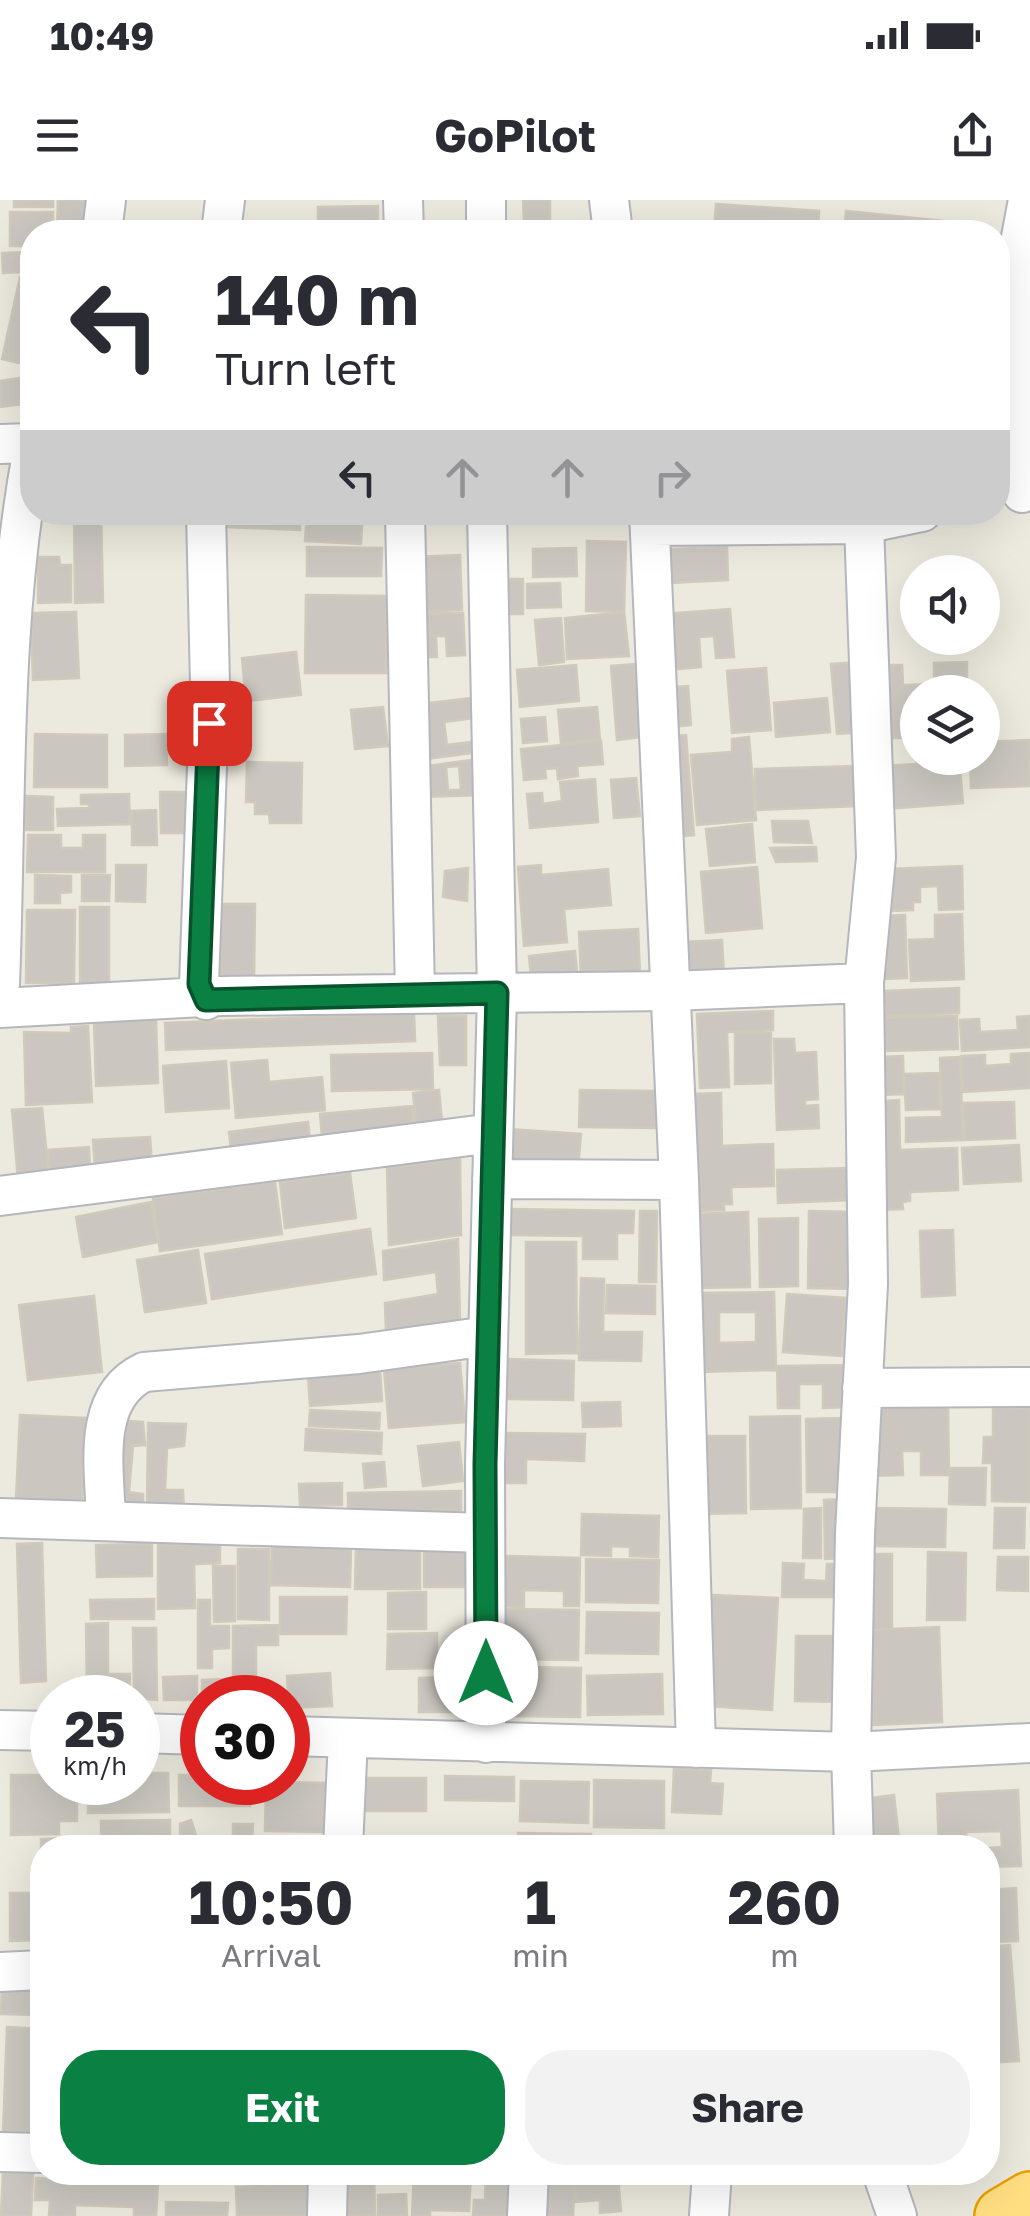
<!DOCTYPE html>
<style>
body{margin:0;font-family:"Golos Text",sans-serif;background:#f2f2f3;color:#2b2b33;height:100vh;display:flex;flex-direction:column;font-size:38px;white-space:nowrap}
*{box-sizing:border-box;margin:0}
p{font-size:32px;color:#7c7c81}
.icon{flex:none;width:55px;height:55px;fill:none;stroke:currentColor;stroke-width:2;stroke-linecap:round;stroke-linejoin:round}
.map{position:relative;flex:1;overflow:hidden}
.drawer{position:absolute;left:30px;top:1635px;width:970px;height:350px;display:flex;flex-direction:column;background:#fff;border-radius:40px;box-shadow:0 10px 40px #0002}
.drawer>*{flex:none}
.banner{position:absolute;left:20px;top:20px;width:990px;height:305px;border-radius:40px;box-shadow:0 10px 40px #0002;background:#fff;color:#2b2b33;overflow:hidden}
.buttons{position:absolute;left:900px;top:355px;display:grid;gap:20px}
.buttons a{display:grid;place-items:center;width:100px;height:100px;border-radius:50%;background:#fff;box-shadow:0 10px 40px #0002;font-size:50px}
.speed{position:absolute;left:30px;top:1475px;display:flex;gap:20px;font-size:50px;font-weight:700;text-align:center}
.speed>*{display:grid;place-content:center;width:130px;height:130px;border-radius:50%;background:#fff;box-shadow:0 10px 40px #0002;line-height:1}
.speed small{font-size:25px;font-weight:400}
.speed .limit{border:15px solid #d22;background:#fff;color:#111}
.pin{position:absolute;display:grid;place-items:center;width:85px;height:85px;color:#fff;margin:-42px;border-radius:20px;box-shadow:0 5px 15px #0006}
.me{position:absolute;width:110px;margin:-55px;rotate:0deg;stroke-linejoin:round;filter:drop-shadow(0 0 8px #0008)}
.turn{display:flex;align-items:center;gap:35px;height:210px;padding:0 30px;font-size:45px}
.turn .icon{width:130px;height:130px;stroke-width:2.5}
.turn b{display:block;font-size:70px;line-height:85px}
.lanes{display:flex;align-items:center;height:95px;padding:0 30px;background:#0003;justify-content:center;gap:50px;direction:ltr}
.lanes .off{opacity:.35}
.eta{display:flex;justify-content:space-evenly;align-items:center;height:170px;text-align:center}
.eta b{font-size:60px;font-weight:700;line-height:70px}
.primary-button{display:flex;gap:20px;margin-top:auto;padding:20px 30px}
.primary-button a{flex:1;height:115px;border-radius:40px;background:#0b8043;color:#fff;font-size:40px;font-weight:700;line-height:115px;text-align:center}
.primary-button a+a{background:#f2f2f3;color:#2b2b33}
.status{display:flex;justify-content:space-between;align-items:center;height:70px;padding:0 50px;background:#fff;direction:ltr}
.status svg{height:28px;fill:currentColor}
header{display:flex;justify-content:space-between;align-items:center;height:130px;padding:0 30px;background:#fff;font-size:45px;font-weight:700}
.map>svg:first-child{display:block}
</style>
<div class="status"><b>10:49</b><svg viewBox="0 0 49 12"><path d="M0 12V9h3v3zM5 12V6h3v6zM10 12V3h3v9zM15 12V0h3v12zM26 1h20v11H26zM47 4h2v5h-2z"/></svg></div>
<header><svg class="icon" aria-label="menu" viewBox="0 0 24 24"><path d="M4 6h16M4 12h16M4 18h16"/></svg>GoPilot<svg class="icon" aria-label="share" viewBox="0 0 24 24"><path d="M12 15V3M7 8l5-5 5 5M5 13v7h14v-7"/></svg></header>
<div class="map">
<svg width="1030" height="2016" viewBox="0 0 1030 2016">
<rect width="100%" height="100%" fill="#ece9de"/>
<path fill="#cbc7c0" stroke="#d0cabd" stroke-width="2.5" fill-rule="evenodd" d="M14,0h39v7h-39z
M58,0h32l-1,32h-32z
M523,0h27v23l-26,1z
M716,4l103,7 -1,21h-104z
M378,6v26h-60v-25z
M846,11l109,11 -1,10h-110z
M10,12h43v20h-21v14h-22z
M26,52v20l-23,1 -1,-20z
M20,77l12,2v87l-30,-7z
M32,176v27l-32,4v-26z
M74,312h27l2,90 -28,1z
M227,312h74l-1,18 -73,-3z
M307,312h23v9l32,2 -1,21 -56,-3z
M521,312h49v5l-49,2z
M587,341l39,1 -2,70 -38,-1z
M307,347l75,1 -1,28h-74z
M727,347l1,33 -57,3 -1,-34z
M576,348l1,28 -44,1v-28z
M460,355l2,55 -47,2 -2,-55z
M38,357h21l1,8h11v37l-33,1z
M496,379h27v35h-27z
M560,383l1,24 -34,1v-24z
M306,395l81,1 -1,77h-81z
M730,409l4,48 -18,1 -2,-22 -15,1 2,30 -33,3 -4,-56z
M76,412l3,66 -46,2 -2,-67z
M624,412l5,44 -62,3 -2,-41z
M463,413l2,42 -18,1 -1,-20h-10l1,21h-23l-1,-43z
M561,418l3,44 -25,3 -4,-45z
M296,452l5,43 -55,6 -4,-43z
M862,462l5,70 -30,2 -6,-70z
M967,462v30h-49v46h-27l-1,-73h12l1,20 31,-1v-21z
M635,464l6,73 -24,3 -6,-74z
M576,465l3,36 -59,6 -3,-37z
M766,468l5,62 -39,3 -5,-62z
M688,486l3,39 -26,3 -3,-40z
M472,498l2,20 -30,4 3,23 24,-3 1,11 -46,6 -6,-55z
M827,498l3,34 -54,5 -2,-34z
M383,507l5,39 -33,3 -4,-39z
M597,507l3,32 -39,4 -3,-33z
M545,517l2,24 -24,2 -2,-24z
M35,534l72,1v52h-73z
M166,534l1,31 -42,1v-31z
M686,535l8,100 -21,2 -7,-101z
M749,537l7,83 -59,5 -6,-70 41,-3v-13z
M1030,540v46l-59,2 -1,-30h12v-16z
M601,541l2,23 -26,2 1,10 -20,3 -1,-11 -12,1 1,9 -22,2 -3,-31z
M916,555l43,3 4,45 -77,6 -3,-43 34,-2z
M479,559l2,36 -60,2 -1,-30zM459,566l2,24h-13l-2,-23z
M247,562l55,1 -1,60h-31l-1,-9h-14v-12h-9z
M856,566l2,40 -102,4 -1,-41z
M636,578l4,38 -26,2 -3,-38z
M595,579l3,43 -68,6 -3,-34 15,-1 1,11 19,-3 -2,-19z
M160,592h27l1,41h-27z
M129,594l1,30 -72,2 -1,-17 32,-1v-4h-8v-9z
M26,596l27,1v33h-27z
M156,610l1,35h-25v-34z
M772,621h36l4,22 -38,-1z
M752,624l3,38 -45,4 -4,-37z
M28,635h33v13h22v-13h22v37h-78z
M816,647l1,14 -41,1 -6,-14z
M116,665h30l-1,37 -29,-1z
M541,665v10l67,-6 3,36 -47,4 3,33 -43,4 -6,-79z
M962,666l1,43 -24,1 -1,-24 -18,1v15h-7v8l-22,1 -2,-42z
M757,667l5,61 -56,5 -5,-61z
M468,668l-1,33 -24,-4 2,-26z
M35,675l36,1v16l-11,1v10h-25z
M82,675h28l-1,26h-27z
M221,704h34l-1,75h-34z
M80,707h29v78h-29z
M27,710h48l-1,73h-48z
M962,714l2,65 -53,2 -2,-41 26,-1v-24z
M905,715l2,63 -25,1 -2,-63z
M638,729l2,45 -59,4 -2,-46z
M722,740l2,36 -39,2 -2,-36z
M575,751l3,31 -46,4 -3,-30z
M959,788v25l-74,3 -1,-25z
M773,811v19l-46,2 2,55 -29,1 -3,-74z
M414,813l1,28 -249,9 -1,-27z
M438,816h28v49h-26z
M957,816l1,33 -73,2 -1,-33z
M1030,816v31l-68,4 -2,-31 19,-1 1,13 38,-2 -1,-13z
M156,819l2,64 -62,3 -2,-65z
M88,826l4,76 -66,3 -2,-73 47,1v-6z
M735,833h36v50l-36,1z
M774,839h20l1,14 21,-1 2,47 -13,1v6l13,-1 1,23 -42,2z
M432,853l1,36 -101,2 -1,-36z
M1030,853v35l-67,4 -2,-36 24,-1v11l26,-2v-10z
M903,856l1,38 -23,1 -1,-38z
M960,857l3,83 -57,2v-24l36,-1 -2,-59z
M267,860l2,22 53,-5 3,33 -89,8 -5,-55z
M226,861l3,47 -63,4 -3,-46z
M939,873l1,36 -34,1 -2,-36z
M439,890l3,31 -26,2 -3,-30z
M580,890l76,1v37l-77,-1z
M721,893l1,53 51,-2 1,42 -43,1 1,17h-8v6l-27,1 -4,-117z
M899,900l1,50 57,-2 1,42 -48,2v9l-8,1 1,7 -28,1 -4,-108z
M1014,902l1,36 -50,2 -2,-37z
M412,906l2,22 -92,9 -2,-23z
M42,908l7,69 -31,3 -6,-70z
M308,922l3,26 -79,10 -3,-26z
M508,929l73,5 -3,34 -73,2z
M150,937l2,28 -57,4 -2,-29z
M1019,945l2,36 -57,3 -2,-36z
M89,947l1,22 -40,3 -2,-22z
M460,958l1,77 -72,10 -2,-77z
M850,968l2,32 -74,3 -1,-33z
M350,973l6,45 -71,10 -5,-46z
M275,982l7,52 -122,17 -7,-53z
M151,1002l7,40 -75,15 -7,-40z
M508,1009l126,2 -1,22h-16v26h-34v-23l-75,-1z
M640,1011h17l-1,71h-17z
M809,1011l49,1 -2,77 -48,-1z
M748,1012l2,75 -55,1 -2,-74z
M798,1018v68l-38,1 -1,-68z
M370,1029l6,45 -164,25 -7,-45z
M953,1030l2,65 -33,2 -2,-66z
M458,1039l2,84 -74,9 -1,-29 53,-9 -2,-22 -52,8 -1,-29z
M526,1042h50l1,111 -51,1z
M198,1050l8,53 -61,9 -8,-52z
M581,1078l23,1 -1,53h39l-1,29 -62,-1z
M607,1085l48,1v28l-49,-1z
M774,1092l2,78 -78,2 -1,-79zM719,1112h37v30l-37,1z
M787,1094l59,4 -4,58 -59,-4z
M94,1096l8,76 -74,8 -9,-75z
M507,1159l67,2 -1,39 -67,-1z
M460,1163l5,59 -76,6 -5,-59z
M851,1165v42l-28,1v-24h-24v24h-21l-1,-42z
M380,1170l2,31 -72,5 -2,-31z
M620,1202l1,24 -38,1 -1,-24z
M948,1206l1,69h-28v-24h-19l1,24 -36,1 -1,-68z
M993,1207l37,1v94l-38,-1v-38h-9l1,-26h9z
M310,1210l70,3 -1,16 -70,-3z
M20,1215l66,3 -4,84 -66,-3z
M800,1216l1,92 -50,1 -1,-92z
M846,1218l1,74h-40l-1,-73z
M110,1220l33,2 2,23 -12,1 -4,46 14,2v21l-34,-1z
M148,1223l38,1 -2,22 -17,2 -2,42h18l1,24 -37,-1z
M306,1229l76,4 -1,21 -76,-4z
M501,1233l84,1 -1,27 -58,-2v24h-26z
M701,1236h44l1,77 -44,1z
M459,1242l4,39 -40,5 -5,-40z
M384,1262l2,24 -21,2 -2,-24z
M950,1268h36l-1,37 -36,-1z
M342,1283v22l-42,1 -1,-22z
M461,1291v19l-113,2v-19z
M847,1299l1,59 -23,1 -1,-59z
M821,1308v50h-18l1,-49z
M870,1308l76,1 -1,38 -75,-1z
M995,1308h30l-1,40h-30z
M582,1314l77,2 -1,41 -28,-1v-9l-19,-1v10l-30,-1z
M42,1343l4,138 -25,2 -4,-139z
M152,1344v32l-55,1 -1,-32z
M220,1344v19l-26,1 1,44 -37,1v-64z
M272,1344l79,2 -1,41 -79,-2z
M420,1346v43h-65l1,-42z
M238,1349h31v71l-31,-1z
M424,1349h44v38h-44z
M928,1352l38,1 -1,67h-38z
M870,1354h22v75l-23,1z
M506,1356l74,2 -1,48h-15v-15l-40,-1v17l-20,-1z
M998,1357h30v34l-31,-1z
M586,1359l73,1 -1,43 -72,-1z
M783,1363l21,1 -1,16 23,1 1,-17h23l-1,33h-67z
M213,1366h22v55l-21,1z
M426,1392v37h-38v-36z
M712,1395l66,3 -6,112 -66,-4z
M280,1397h67l-1,37h-66z
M154,1399v20h-63l-1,-19z
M198,1400h12v26h19v22l-17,1v19h-14z
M504,1409l75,1 -1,50 -75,-1z
M587,1412l72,1 -1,41 -72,-1z
M108,1423v51h22l-1,23 -42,1 -1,-74z
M278,1425v20h-22v35h-23v-54z
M939,1427l3,95 -69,3 -4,-95z
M133,1428h23l1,72 -23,-2z
M437,1433v35l-50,1 1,-35z
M796,1436h47l-1,66 -47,-1z
M532,1467l49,1 -1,49 -79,-1v-22l30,1z
M330,1473l2,33 -43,2 -2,-32z
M662,1474l1,40 -75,1 -1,-39z
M197,1476v24h-33l-1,-23z
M458,1477v35h-39v-34z
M229,1479v19h-27v7v-25z
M674,1569l37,1 -1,13 13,1 -2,30 -49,-2z
M138,1573h30l1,39 -81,1v-31h50z
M11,1575h41v7h25v39h-18v13l-48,1z
M179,1575h23v7h48v24h-71z
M445,1576l69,1v24l-69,-1z
M362,1578h64v33h-65z
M594,1580l70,1v47l-70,-1z
M521,1581l68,1 -1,41 -68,-2z
M266,1582l65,1 -1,49 -65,-1z
M1018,1590l3,76 -33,1v-19l14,-1 -1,-16 -35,1 1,16h-28l-2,-54z
M894,1595l6,53h-29l-7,-49z
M170,1620v28h-69v-27z
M191,1620l7,21 35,1v-18h20l-1,24h-72v-24z
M518,1633l73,1v14h-73z
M82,1638l1,10h-41l-1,30v-39z
M1016,1688l2,53 -25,1v-15h-5v-37z
M10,1693h32v47l-32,1z
M1010,1745l9,116 -31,2v-116z
M2,1782l40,1v32l-41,-1z
M7,1827l35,2v106l-39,-2z
M3,1972l30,1 -2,43h-30z
M346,1972h28l1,43 -28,1z
M414,1972h57l-2,39 -39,-1v6h-18z
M486,1972h29l-2,44h-40l1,-16h11z
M548,1972h27l-2,44h-26z
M36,1978l122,5 -2,33h-22v-9l-59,-2v11h-26l1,-16h-15z
M618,1978l3,33 -21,2v-13l-24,2 -1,-21z
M309,1984l1,32h-73l-1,-29z
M406,1994l1,21 -29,1v-21z
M166,2002l62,1 -1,13h-61z"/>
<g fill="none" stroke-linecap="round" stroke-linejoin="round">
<g stroke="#b5b7bc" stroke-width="42">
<path id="street" d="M403,0l1,32
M486,0v32
M609,0l4,32
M102,32l4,-32
M221,32l4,-32
M0,244l32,-1
M1022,293l-9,-213 15,-80
M405,312l10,482
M649,312l30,668 17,568
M650,326l214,-2 58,-12
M0,784c7,-176 0,-358 32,-530
M206,800l-7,-16 11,-299 -4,-173
M0,808l221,-12 450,-5 193,-8
M492,979l187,1
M0,996l493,-63
M862,1188l168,-1
M0,1318l485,15
M106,1321c-1,-51 -16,-123 38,-149l215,-18 129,-18
M0,1530l52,1
M138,1533l64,2
M288,1536l563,16 179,-9
M486,1543l-1,-279 12,-471 -10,-481
M343,1648l5,-110
M854,1648l-3,-96 4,-219 13,-249 -4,-301 12,-126 -12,-333
M0,1772l42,-2
M0,1952l42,1
M882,1972l15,44
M327,2016l1,-44
M527,2016l2,-44
M709,2016l3,-44"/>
</g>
<g stroke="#ea9f00" stroke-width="60">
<path id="highway" d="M1003,2016l27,-16"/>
</g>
<use href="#street" stroke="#fff" stroke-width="38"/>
<use href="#highway" stroke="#ffde82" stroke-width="55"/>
</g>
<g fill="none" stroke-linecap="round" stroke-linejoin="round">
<g stroke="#07532c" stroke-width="25">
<path id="route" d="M209,523l-10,261 7,16 291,-7 -12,471 1,209"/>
</g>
<use href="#route" stroke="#0b8043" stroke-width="18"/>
</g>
</svg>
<div class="buttons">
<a><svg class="icon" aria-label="sound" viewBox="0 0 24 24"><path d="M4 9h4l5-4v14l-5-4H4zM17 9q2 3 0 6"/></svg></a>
<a><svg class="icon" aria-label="layers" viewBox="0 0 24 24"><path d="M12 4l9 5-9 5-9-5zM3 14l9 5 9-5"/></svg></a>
</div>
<div class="speed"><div>25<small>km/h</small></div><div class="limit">30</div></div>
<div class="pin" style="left:209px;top:523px;background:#d93025"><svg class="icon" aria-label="arrive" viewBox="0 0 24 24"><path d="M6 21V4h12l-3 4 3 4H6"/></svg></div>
<svg class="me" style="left:486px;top:1473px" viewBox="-20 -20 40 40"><circle r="19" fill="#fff"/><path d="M0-13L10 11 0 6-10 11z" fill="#0b8043"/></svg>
<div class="banner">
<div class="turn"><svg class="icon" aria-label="left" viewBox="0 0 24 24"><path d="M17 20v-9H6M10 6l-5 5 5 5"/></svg><div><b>140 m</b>Turn left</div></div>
<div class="lanes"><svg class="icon" aria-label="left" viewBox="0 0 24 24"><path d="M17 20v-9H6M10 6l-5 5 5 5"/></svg><svg class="icon off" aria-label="ahead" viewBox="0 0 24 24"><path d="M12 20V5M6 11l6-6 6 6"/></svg><svg class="icon off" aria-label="ahead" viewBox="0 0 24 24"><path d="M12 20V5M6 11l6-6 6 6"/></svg><svg class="icon off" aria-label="right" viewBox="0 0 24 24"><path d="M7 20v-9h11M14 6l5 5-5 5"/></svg></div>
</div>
<section class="drawer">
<div class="eta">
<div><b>10:50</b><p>Arrival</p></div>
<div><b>1</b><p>min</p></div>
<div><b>260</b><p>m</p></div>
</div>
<div class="primary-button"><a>Exit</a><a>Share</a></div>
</section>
</div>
